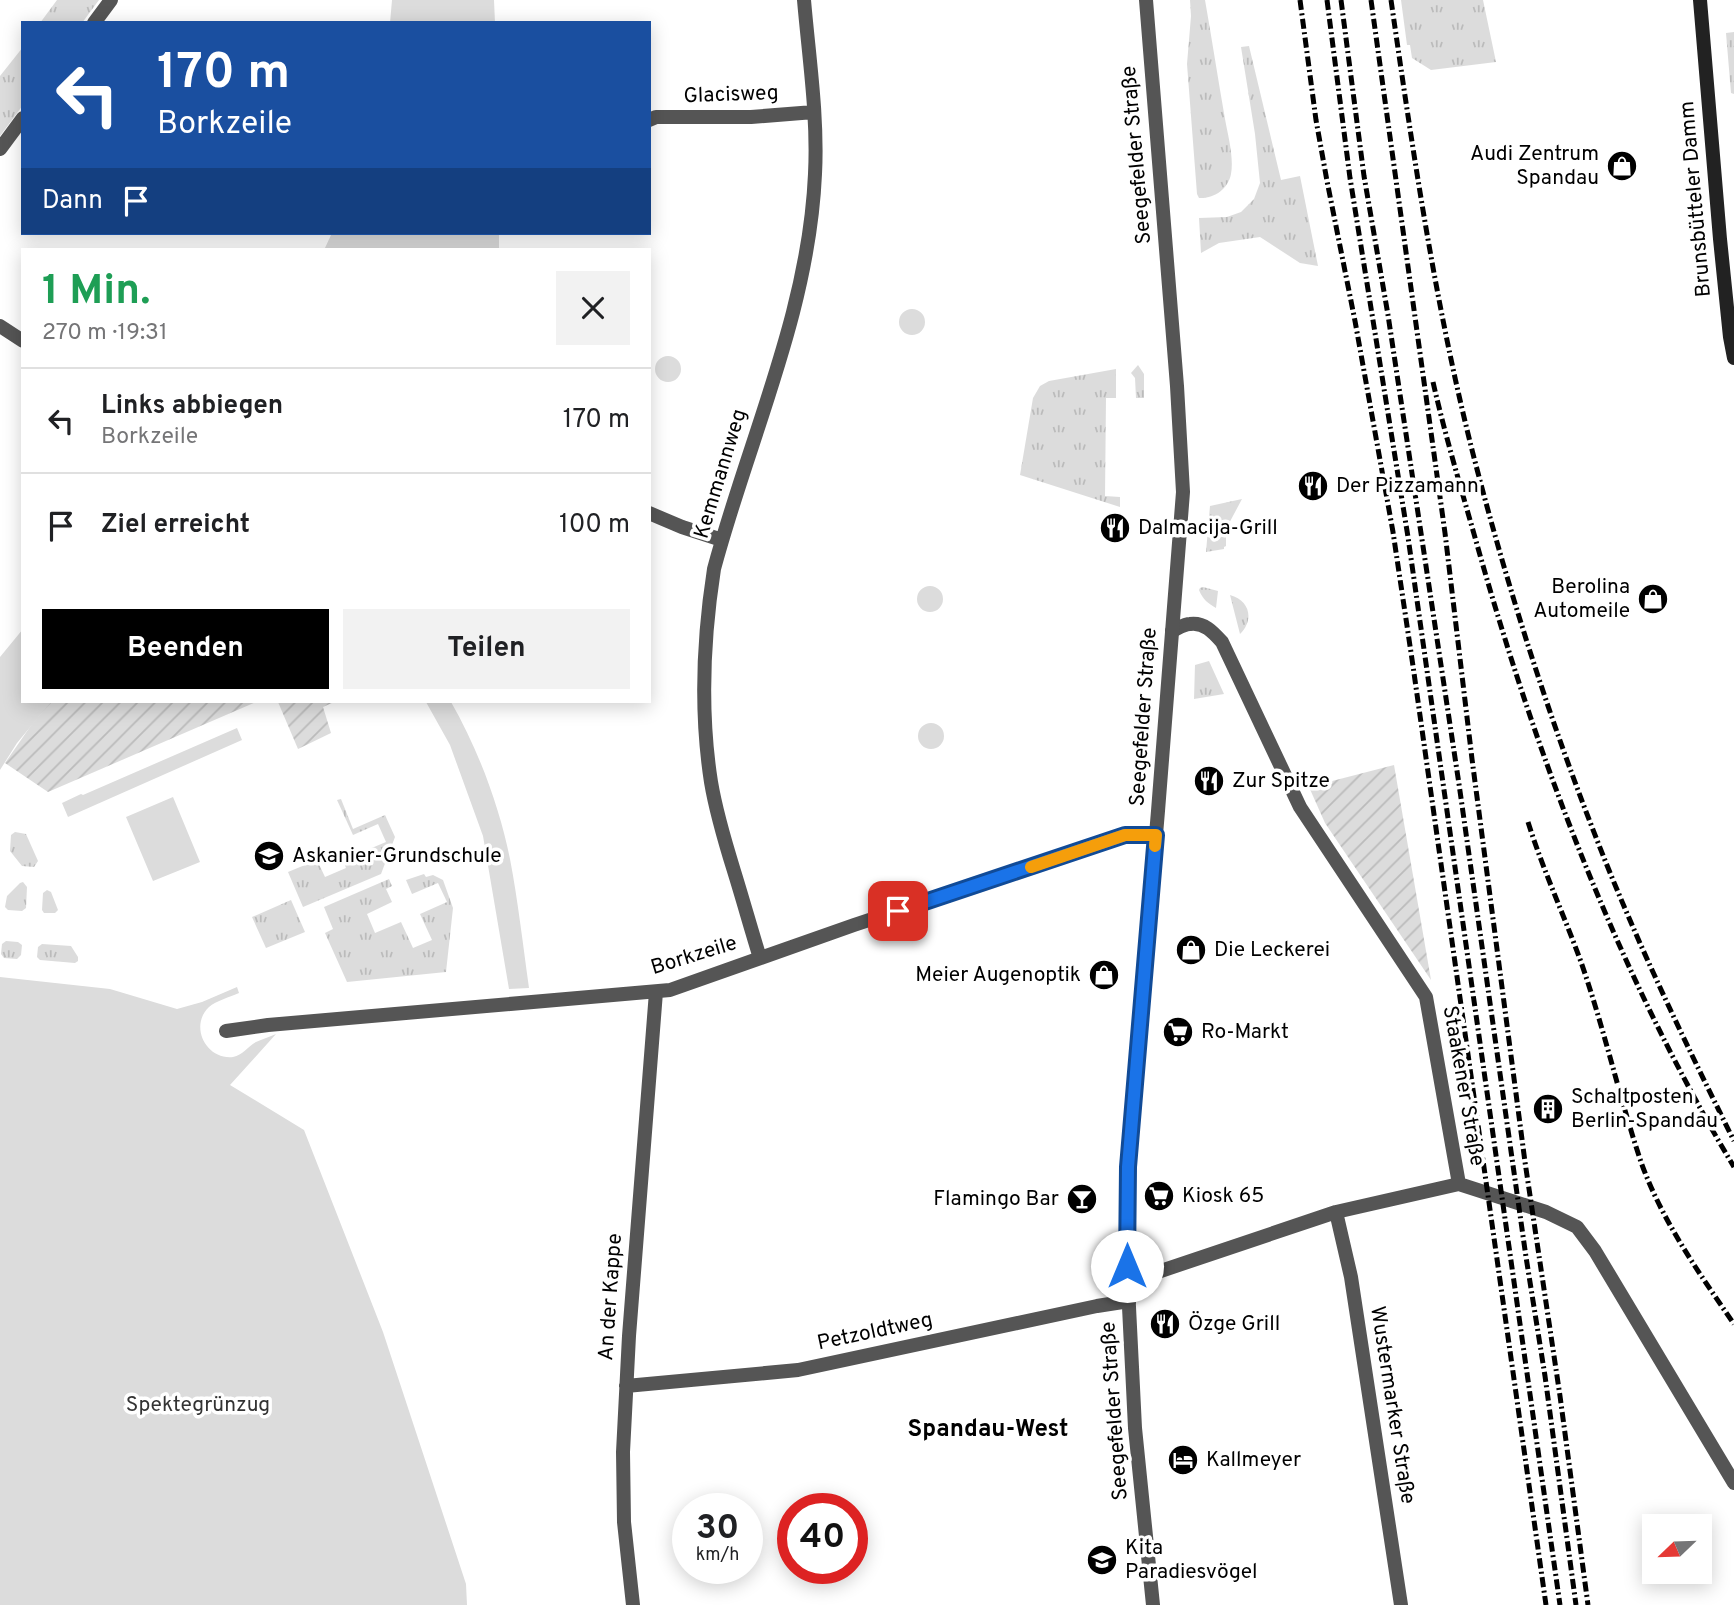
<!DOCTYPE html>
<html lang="de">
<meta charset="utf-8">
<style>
body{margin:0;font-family:Overpass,sans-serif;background:#f2f2f2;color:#202124;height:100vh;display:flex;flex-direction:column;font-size:26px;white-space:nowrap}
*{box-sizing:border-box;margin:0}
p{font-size:23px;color:#757577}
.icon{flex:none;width:38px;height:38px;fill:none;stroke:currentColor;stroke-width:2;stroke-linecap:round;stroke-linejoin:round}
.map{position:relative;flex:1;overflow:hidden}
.sheet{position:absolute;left:21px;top:248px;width:630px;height:455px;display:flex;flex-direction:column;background:#fff;border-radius:0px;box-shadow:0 4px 18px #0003}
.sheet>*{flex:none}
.hud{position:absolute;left:21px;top:21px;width:630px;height:214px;border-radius:0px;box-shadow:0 4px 18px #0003;background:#1a4fa0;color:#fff;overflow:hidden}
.needle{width:46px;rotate:247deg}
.tools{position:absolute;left:1642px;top:1514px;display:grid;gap:14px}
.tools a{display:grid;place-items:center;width:70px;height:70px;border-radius:0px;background:#fff;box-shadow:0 4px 18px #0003;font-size:35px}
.speed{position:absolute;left:672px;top:1493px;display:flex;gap:14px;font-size:35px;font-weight:700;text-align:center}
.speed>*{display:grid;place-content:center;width:91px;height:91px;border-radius:50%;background:#fff;box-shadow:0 4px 18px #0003;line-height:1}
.speed small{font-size:18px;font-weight:400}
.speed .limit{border:10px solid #d22;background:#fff;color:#111}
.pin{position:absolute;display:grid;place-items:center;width:60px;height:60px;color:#fff;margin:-30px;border-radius:14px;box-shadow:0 4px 10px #0006}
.me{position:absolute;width:77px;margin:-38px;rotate:0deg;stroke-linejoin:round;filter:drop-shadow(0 0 5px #0008)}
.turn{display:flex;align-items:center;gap:24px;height:147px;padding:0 21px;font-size:32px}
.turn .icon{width:91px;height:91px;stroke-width:2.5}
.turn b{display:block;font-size:49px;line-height:60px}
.then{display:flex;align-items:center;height:66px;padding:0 21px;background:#0003;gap:14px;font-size:26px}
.round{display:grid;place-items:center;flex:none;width:74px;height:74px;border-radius:0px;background:#f2f2f2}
.headline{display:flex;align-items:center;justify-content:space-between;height:119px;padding:0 21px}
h1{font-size:42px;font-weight:700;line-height:52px;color:#1e9e55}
.button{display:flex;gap:14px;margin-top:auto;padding:14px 21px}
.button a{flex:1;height:80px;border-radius:0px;background:#000;color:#fff;font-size:28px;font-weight:700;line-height:80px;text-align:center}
.button a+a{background:#f2f2f2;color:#202124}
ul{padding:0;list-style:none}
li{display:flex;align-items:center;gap:21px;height:105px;padding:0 21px;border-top:2px solid #e0e0e0}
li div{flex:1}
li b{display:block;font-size:26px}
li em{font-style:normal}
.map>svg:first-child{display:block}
</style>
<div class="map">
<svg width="1734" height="1605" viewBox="0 0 1734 1605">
<defs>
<pattern id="grass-tufts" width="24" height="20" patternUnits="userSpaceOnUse" patternTransform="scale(1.75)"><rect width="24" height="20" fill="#dcdcdc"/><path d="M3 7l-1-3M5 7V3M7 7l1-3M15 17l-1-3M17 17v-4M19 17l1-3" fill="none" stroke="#bbb"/></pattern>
<pattern id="garden-furrows" width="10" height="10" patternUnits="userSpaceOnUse" patternTransform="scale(1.75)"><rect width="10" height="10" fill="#dcdcdc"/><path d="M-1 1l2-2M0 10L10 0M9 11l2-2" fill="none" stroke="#bbb"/></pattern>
</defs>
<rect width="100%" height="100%" fill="#fff"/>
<path fill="url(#grass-tufts)" d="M57,0h42l-17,23h-42z
M1190,0h15c7,40 13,79 20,119 3,17 9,38 6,55 -3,15 -17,25 -32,24l-2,-4 -10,-130 4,-48z
M1401,0h82l13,62 -65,8 -19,-12 -2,-13h-3z
M1734,32v62l-3,-1 -5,-60z
M1249,46l32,134 19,-4 18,90 -18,-3 -40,-26 -41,6 -18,10 -2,-35 28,-1 14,-5 13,-13 6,-16 -5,-49 -14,-87z
M23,47v58l-23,31v-60z
M1138,365l6,9v24h-8l-1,-20 -4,-5z
M1116,369v29h-10l-1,98 15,1v10l-100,-32 13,-77 7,-12 9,-5z
M1242,499l-16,30v17l-2,1v2l-18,3 4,-46z
M1203,587l15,4 -2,17c-8,-5 -13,-8 -17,-18l1,-2z
M1230,595c19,5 25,24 10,39z
M1209,661l15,33 -30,5 1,-34z
M341,799l12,30 32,-14 10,22 -14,37 -78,33 -15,-35 29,-12 8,17 21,-9 -3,-8 43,-18 -8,-18 -25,11 -16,-35z
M15,832l11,2 12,27 -4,6 -12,-1 -12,-15 1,-16z
M424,874l2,3 7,-2 10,5 10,28 -7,64 -99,10 -22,-49 8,-4 -9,-22 65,-28 3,7 -6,3 6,13 -25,12 8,19 26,-11 12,26 19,-8 -12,-26 27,-12 -9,-19 -26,11 -6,-14z
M23,882l4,5 -1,21 -4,3 -14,-1 -3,-3 2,-11 13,-13z
M47,890l4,2 7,18 -3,3h-11l-2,-3 1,-17z
M291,900l14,32 -39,16 -14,-31z
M6,941l12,1 4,3 -1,10 -4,4 -13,-1 -3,-4 1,-10z
M42,944l29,2 7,11v4l-3,2 -35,-3 -3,-3 1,-10z"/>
<path fill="#dcdcdc" d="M392,0h102l1,23h-105z
M332,233h167v17h-175z
M899 322a13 13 0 1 1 26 0a13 13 0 1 1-26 0Z
M655 369a13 13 0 1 1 26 0a13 13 0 1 1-26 0Z
M917 599a13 13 0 1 1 26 0a13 13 0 1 1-26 0Z
M23,629v73h28l-34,41 -17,27v-113z
M426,702h25c27,47 48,103 59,157 8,42 13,86 19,129l-20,1 -26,-153 -33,-91z
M918 736a13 13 0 1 1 26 0a13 13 0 1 1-26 0Z
M237,728l5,12 -174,77 -6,-14 19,-9 2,1z
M173,797l27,65 -47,19 -27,-64z
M0,977l110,12 67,20 25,-7 35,-15 2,6c-9,4 -23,8 -30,14 -20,19 -3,53 24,50 10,-2 14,-10 23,-15 6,-3 14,-5 20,-8l-46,51 74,45 79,202 83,252 1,21h-467z"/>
<path fill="url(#garden-furrows)" d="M51,702h205l-208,90 -43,-29 27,-39z
M278,702h56l-11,5 8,26 -33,16z
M1394,765l37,215 -106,-157 -16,-36z"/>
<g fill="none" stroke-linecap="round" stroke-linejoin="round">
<path stroke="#555" stroke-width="14" d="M94,23l17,-23
M649,120l7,-3h95l63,-5
M0,149l23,-31
M0,326l23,15
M649,513l33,14 40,13
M1172,631c5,-2 12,-7 18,-7 14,-2 23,8 32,18l78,165 126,190 33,187
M760,958c-9,-29 -17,-58 -26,-87 -9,-29 -18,-59 -23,-89 -11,-71 -8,-142 3,-213 35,-131 95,-257 101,-395 3,-57 -6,-116 -11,-174
M226,1031l42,-6 402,-35 184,-65 271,-90 31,1
M1459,1184l87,28 31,15 18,24 139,232
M1336,1212l15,65 50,328
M1128,1282l208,-70 123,-28
M626,1386l172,-16 299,-64 32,-5
M633,1605l-9,-83 -1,-70 6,-116 27,-344"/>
<path stroke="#555" stroke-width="14" d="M1146,0l31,386 6,106 -25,319 -30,356 -1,100 5,100 3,61 18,177"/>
<path stroke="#222" stroke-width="14" d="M1700,0l20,239 10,98 4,21"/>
<path stroke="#000" stroke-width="5" stroke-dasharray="10 3.5 2 3.5" stroke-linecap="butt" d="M1300,0l16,120 11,61 28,140 38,211 20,134 133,939
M1327,0l23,178 58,359 152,1068
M1341,0l23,176 24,139 71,469 67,473 19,119 31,229
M1371,0l74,533 27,226 53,403 35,234 28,209
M1391,0c23,159 46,318 87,473 33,125 72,247 119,367 40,103 88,202 137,301
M1433,382c12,53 28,106 43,159 61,217 142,432 258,626
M1528,822c15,48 36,93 53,140 23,66 38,134 60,200 21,59 58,111 93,162"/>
</g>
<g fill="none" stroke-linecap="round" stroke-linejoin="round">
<g stroke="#114b97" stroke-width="18">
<path id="route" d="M898,911l227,-76h31l-28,332 -1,99"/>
</g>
<use href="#route" stroke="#1a73e8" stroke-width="12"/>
<path stroke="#f59e0b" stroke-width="12" d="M1031,867l94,-32h31l-1,11"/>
</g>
<defs>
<g id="shop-disc" transform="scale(1.575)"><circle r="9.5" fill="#000" stroke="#fff"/><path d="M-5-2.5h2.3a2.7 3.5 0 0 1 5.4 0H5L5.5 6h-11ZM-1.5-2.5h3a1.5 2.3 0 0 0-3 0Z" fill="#fff"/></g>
<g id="restaurant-disc" transform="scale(1.575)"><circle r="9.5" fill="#000" stroke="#fff"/><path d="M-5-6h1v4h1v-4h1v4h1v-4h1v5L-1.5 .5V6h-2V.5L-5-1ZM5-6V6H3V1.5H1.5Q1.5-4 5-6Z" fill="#fff"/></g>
<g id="school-disc" transform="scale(1.575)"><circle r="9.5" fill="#000" stroke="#fff"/><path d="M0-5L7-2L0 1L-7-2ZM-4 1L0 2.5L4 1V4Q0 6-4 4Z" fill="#fff"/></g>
<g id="supermarket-disc" transform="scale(1.575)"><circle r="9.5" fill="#000" stroke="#fff"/><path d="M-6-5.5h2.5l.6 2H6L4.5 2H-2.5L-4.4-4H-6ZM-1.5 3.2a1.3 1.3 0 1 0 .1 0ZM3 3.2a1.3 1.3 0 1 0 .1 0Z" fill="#fff"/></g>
<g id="building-disc" transform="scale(1.575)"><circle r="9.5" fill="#000" stroke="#fff"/><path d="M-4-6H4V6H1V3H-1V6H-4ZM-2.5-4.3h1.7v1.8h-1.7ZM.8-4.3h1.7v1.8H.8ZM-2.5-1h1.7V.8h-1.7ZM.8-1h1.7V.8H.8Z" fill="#fff"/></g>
<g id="bar-disc" transform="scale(1.575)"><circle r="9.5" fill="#000" stroke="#fff"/><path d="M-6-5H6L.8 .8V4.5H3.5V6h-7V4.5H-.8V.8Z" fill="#fff"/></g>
<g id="hotel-disc" transform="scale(1.575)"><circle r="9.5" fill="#000" stroke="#fff"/><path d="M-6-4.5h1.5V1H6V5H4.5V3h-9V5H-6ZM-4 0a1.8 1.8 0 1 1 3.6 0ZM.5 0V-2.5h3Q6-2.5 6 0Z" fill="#fff"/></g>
</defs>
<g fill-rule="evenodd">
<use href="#shop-disc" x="1622" y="166"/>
<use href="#restaurant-disc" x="1313" y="486"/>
<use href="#restaurant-disc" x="1115" y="528"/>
<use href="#shop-disc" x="1653" y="599"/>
<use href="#restaurant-disc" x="1209" y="781"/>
<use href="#school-disc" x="269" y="856"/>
<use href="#shop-disc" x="1191" y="950"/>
<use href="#shop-disc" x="1104" y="975"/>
<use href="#supermarket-disc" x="1178" y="1032"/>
<use href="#building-disc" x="1548" y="1109"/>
<use href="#supermarket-disc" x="1159" y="1196"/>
<use href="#bar-disc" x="1082" y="1199"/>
<use href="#restaurant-disc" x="1165" y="1324"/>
<use href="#hotel-disc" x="1183" y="1460"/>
<use href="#school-disc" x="1102" y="1560"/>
</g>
<g text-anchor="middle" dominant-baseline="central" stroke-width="7" stroke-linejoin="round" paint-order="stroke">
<g font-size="21" fill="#000" stroke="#fff">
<text transform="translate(731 95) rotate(-2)">Glacisweg</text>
<text transform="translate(1137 155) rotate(-95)">Seegefelder Straße</text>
<text transform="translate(1696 199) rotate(-95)">Brunsbütteler Damm</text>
<text transform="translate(721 474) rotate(-73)">Kemmannweg</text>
<text transform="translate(1144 717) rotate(-86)">Seegefelder Straße</text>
<text transform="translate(694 956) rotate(-17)">Borkzeile</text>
<text transform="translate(1463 1086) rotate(80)">Staakener Straße</text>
<text transform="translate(611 1297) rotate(-86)">An der Kappe</text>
<text transform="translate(875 1332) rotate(-12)">Petzoldtweg</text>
<text transform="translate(1392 1405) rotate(81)">Wustermarker Straße</text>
<text transform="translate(1115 1411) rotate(-94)">Seegefelder Straße</text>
</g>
<g font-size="21" fill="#000" stroke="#fff" text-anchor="start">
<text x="1599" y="154" text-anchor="end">Audi Zentrum<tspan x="1599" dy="24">Spandau</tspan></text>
<text x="1336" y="486">Der Pizzamann</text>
<text x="1138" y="528">Dalmacija-Grill</text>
<text x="1630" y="587" text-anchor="end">Berolina<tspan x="1630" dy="24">Automeile</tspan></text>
<text x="1232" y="781">Zur Spitze</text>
<text x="292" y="856">Askanier-Grundschule</text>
<text x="1214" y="950">Die Leckerei</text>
<text x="1081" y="975" text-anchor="end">Meier Augenoptik</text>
<text x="1201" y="1032">Ro-Markt</text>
<text x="1571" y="1097">Schaltposten<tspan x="1571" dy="24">Berlin-Spandau</tspan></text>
<text x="1182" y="1196">Kiosk 65</text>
<text x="1059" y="1199" text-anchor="end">Flamingo Bar</text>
<text x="1188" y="1324">Özge Grill</text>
<text x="1206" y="1460">Kallmeyer</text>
<text x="1125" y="1548">Kita<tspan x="1125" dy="24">Paradiesvögel</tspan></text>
</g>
<g font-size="21" fill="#333" stroke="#fff">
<text x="198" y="1405">Spektegrünzug</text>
</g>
<g font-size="24" font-weight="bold" fill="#000" stroke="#fff">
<text x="988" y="1430">Spandau-West</text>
</g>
</g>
</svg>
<div class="tools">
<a><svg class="needle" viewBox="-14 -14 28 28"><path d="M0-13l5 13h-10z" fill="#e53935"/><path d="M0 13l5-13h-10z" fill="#757577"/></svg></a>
</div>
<div class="speed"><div>30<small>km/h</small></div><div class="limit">40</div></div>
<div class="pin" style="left:898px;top:911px;background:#d93025"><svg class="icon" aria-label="arrive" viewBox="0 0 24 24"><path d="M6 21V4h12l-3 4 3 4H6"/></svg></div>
<svg class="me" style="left:1127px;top:1266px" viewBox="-20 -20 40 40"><circle r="19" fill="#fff"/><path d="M0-13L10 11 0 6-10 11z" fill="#1a73e8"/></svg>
<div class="hud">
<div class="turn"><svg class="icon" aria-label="left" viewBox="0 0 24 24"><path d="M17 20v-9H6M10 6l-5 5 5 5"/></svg><div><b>170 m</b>Borkzeile</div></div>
<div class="then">Dann<svg class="icon" aria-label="arrive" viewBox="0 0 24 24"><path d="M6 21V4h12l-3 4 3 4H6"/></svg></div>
</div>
<section class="sheet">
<div class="headline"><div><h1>1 Min.</h1><p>270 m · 19:31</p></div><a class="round"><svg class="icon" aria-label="close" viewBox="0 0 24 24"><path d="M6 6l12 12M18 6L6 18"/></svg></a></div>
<ul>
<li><svg class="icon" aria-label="left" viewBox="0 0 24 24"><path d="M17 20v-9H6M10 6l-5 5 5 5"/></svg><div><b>Links abbiegen</b><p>Borkzeile</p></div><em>170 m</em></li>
<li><svg class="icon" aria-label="arrive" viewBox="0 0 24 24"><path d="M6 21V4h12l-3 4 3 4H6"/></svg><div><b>Ziel erreicht</b></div><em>100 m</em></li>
</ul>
<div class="button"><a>Beenden</a><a>Teilen</a></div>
</section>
</div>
